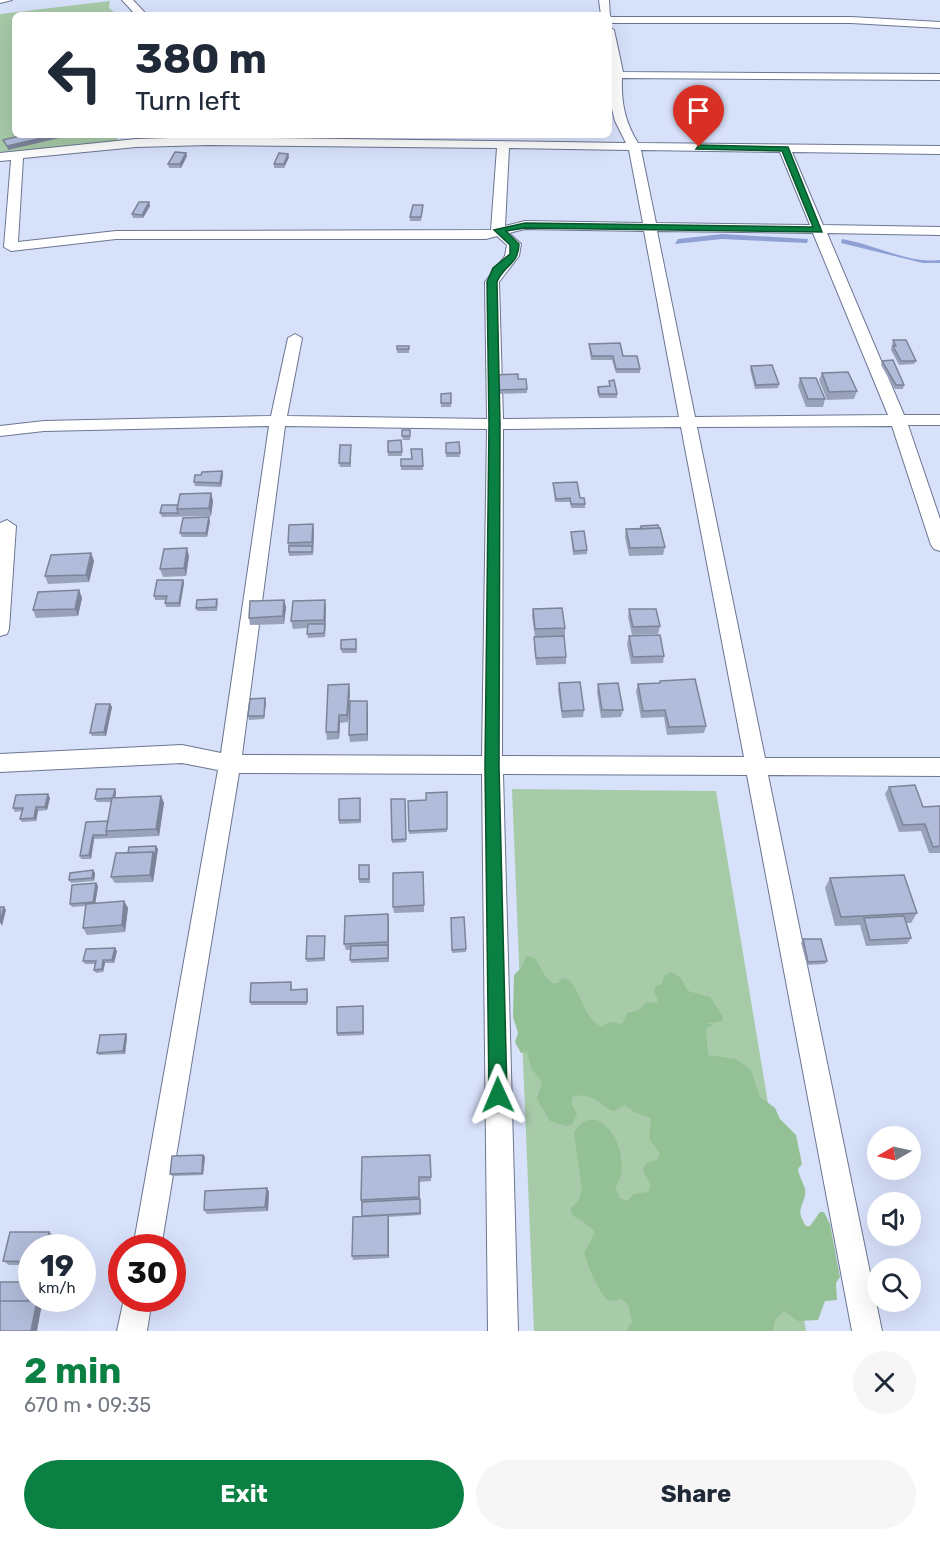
<!DOCTYPE html>
<meta charset="utf-8">
<style>
body{margin:0;font-family:Rubik,sans-serif;background:#f6f6f7;color:#1f2937;height:100vh;display:flex;flex-direction:column;font-size:22px;white-space:nowrap}
*{box-sizing:border-box;margin:0}
p{font-size:20px;color:#747a83}
.icon{flex:none;width:33px;height:33px;fill:none;stroke:currentColor;stroke-width:2;stroke-linecap:round;stroke-linejoin:round}
.map{position:relative;height:1331px;overflow:hidden}
.side{display:flex;flex-direction:column;background:#fff;flex:1}
.side>*{flex:none}
.hud{position:absolute;left:12px;top:12px;width:600px;height:126px;border-radius:9px;box-shadow:0 6px 24px #0002;background:#fff;color:#1f2937;overflow:hidden}
.needle{width:39px;rotate:261deg}
.controls{position:absolute;left:867px;top:1126px;display:grid;gap:12px}
.controls a{display:grid;place-items:center;width:54px;height:54px;border-radius:50%;background:#fff;box-shadow:0 6px 24px #0002;font-size:30px}
.speed{position:absolute;left:18px;top:1234px;display:flex;gap:12px;font-size:30px;font-weight:700;text-align:center}
.speed>*{display:grid;place-content:center;width:78px;height:78px;border-radius:50%;background:#fff;box-shadow:0 6px 24px #0002;line-height:1}
.speed small{font-size:15px;font-weight:400}
.speed .limit{border:9px solid #d22;background:#fff;color:#111}
.pin{position:absolute;display:grid;place-items:center;width:51px;height:51px;color:#fff;margin:-62px -26px;border-radius:50% 50% 50% 0;rotate:-45deg;box-shadow:0 0 6px #0007}
.pin .icon{rotate:45deg}
.me{position:absolute;width:66px;margin:-33px;rotate:359deg;stroke-linejoin:round;filter:drop-shadow(0 0 4px #0008)}
.turn{display:flex;align-items:center;gap:21px;height:126px;padding:0 24px;font-size:27px}
.turn .icon{width:78px;height:78px;stroke-width:2.5}
.turn b{display:block;font-size:42px;line-height:51px}
.round{display:grid;place-items:center;flex:none;width:63px;height:63px;border-radius:32px;background:#f6f6f7}
.headline{display:flex;align-items:center;justify-content:space-between;height:102px;padding:0 24px}
h1{font-size:36px;font-weight:700;line-height:45px;color:#0b8043}
.action{display:flex;gap:12px;margin-top:auto;padding:12px 24px}
.action a{flex:1;height:69px;border-radius:36px;background:#0b8043;color:#fff;font-size:24px;font-weight:700;line-height:69px;text-align:center}
.action a+a{background:#f6f6f7;color:#1f2937}
.map>svg:first-child{display:block}
</style>
<div class="map">
<svg width="940" height="1331" viewBox="0 0 940 1331">
<rect width="100%" height="100%" fill="#d7e1fa"/>
<path fill="#a7caa8" d="M110,1l-1,7 9,7h-103v120h103l-1,7 -117,12v-140z
M512,789l204,2 90,540h-272z"/>
<path fill="#93c195" d="M526,956l9,2 10,18 7,7h6l4,-5 7,2c14,14 13,37 33,47l7,-5 13,2 5,-11 12,-3 7,-8 13,1 -5,-12 2,-5 6,-2 2,-8 7,-4 9,5 8,14 22,6 13,20 -1,4 -17,3h9l-8,5 2,26 28,4 15,11 9,27 15,11 5,11 16,16 6,29 -4,5c1,7 5,13 7,20 2,16 -12,18 1,37h4l10,-14h4l6,12 10,53 -4,6 1,17 -12,1 -7,19 -20,1 -14,-10 -9,9 -2,11h-147l6,-9 -4,-18 -7,-5 -12,2c-9,-5 -22,-37 -25,-48l11,-21 -15,-13 -7,-3 -3,-7 8,-8 4,-10 -8,-59c27,-41 63,29 41,55l5,11 7,3 7,-7 14,-2c7,-10 -4,-14 -5,-24l4,-5 10,-3 3,-7 -11,-14 2,-21 -17,-6 -9,-7 -12,6c-16,-8 -21,-20 -41,-14v8l5,9 -5,10 -6,2 -16,-5 -13,-22 5,-17 -11,-14 -4,-16 -6,1 -6,-11 3,-9 -5,-16 1,-42 8,-8z"/>
<path fill="#8ea0d4" d="M722,234l86,5 -1,4 -85,-4 -47,5 3,-5z
M842,239c32,5 66,25 98,21v3h-17l-82,-20z"/>
<g fill="none" stroke-linecap="round" stroke-linejoin="round">
<g stroke="#6c7692" stroke-width="2">
<path id="minor" d="M0,0h12l-12,3z
M122,0h11l14,15h-11z
M599,0h10l1,17h241l89,5v6l-89,-5h-242v-8h-8z
M609,27l5,3 9,42 317,2v6l-318,-2c-1,25 3,44 16,65l302,3v8l-148,-2 31,73 117,2v8l-113,-2 77,182h36v10h-32l32,94v32l-6,-2 -3,-4 -39,-119 -195,1 68,331h175v18l-172,-1 114,556h-30l-105,-556 -244,-1 15,557h-30l-6,-557 -243,-1 -78,475h-28l85,-478 -36,-7 -182,9v-18l182,-9 39,8 48,-327 -225,5 -44,5v-10l44,-5 227,-5 17,-78 7,-4 7,4 -15,78 200,3 -2,-137 20,-26 2,-11 -10,-9 -11,3h-370l-105,12 -7,-4 7,-87 -11,1v-8l136,-14 71,-2 419,6 -11,-22 -4,-16zM207,145l290,3 -6,82 -375,1 -98,11 5,-84 113,-11zM509,148l120,2 14,73 -118,-2 -20,5zM641,150l139,2 30,73 -154,-2zM525,229l119,2 35,186 -176,2 -4,-137 20,-26 2,-12 -12,-11zM657,231l156,2 75,182 -193,2zM285,426l202,3 -5,327 -240,-1zM681,427l63,330 -242,-1 1,-327z
M7,520l9,6 -7,103 -2,5 -7,2v-113z
M124,1299h28l-5,32h-30z"/>
</g>
<use href="#minor" fill="#fff" fill-rule="evenodd"/>
</g>
<path fill="#98a2bb" d="M186,153l1,3 -6,12h-12l-1,-4z
M289,157l-5,11h-10v-4z
M149,202l1,4 -7,12h-10l-1,-4z
M423,209l-2,12h-11v-4z
M893,340l23,21 -2,3 -15,1 -8,-15z
M589,344l34,12 17,13v4h-24l-4,-13h-21l-2,-12z
M397,346h12v7h-12z
M882,361l22,24 -1,4h-8l-14,-24z
M751,366l28,18 -1,4 -23,1 -5,-20z
M822,373l35,18 -3,8 -27,1 -8,-20z
M496,375l22,4 9,10v4l-29,1z
M800,378l25,21 -2,8h-17l-8,-21z
M609,381l8,13v4h-18l-2,-7 1,-4 11,-1z
M451,393v14h-10v-13z
M410,430v10h-7l-1,-4z
M401,440l1,16h-14v-15z
M459,442l1,15h-14v-14z
M351,445v22h-11l-1,-4z
M422,449l1,21h-22v-11h11z
M222,471l1,4 -2,12 -26,-1 -1,-4z
M553,483l32,21v4h-14l-1,-6h-15z
M211,493l2,8 -2,15 -49,1 -2,-4 18,-8z
M210,521l-3,16h-25l-2,-4z
M313,524l1,8 -1,23 -24,1 -1,-13z
M641,526l24,21 -2,8 -34,1 -4,-19 1,-8h14z
M571,532l16,18v4l-14,1 -2,-20z
M91,553l3,8 -5,21 -41,2 -3,-8z
M189,556l-3,20 -23,1 -3,-8z
M183,580l1,3 -4,24h-14l-1,-4 1,-3h-11l-1,-4z
M79,590l3,8 -4,18 -42,2 -3,-8z
M217,599l1,4 -1,8h-20l-1,-3z
M284,600l2,7 -2,17 -34,1 -1,-7z
M326,607l-1,30 -17,1 -1,-10 -14,1 -2,-8z
M533,609l32,19v8l-30,1 -3,-21z
M629,609l31,17 -2,8 -26,1 -4,-18z
M629,636l35,20 -1,7 -32,1 -4,-20z
M534,637l32,20v7l-30,1 -2,-20z
M356,639l1,14h-15l-1,-4z
M660,681l46,45 -2,7 -37,2 -3,-18 -23,1 -5,-27 2,-7 21,-1z
M559,683l25,27 -1,7 -21,1 -4,-28z
M598,684l25,26 -2,7 -20,1 -4,-26z
M350,692l-2,30 -8,1 -1,16 -12,1 -1,-8z
M367,701l1,7v33l-18,1 -1,-7z
M266,702l-2,17 -15,1 -1,-4z
M110,704l2,3 -6,29h-14l-2,-3z
M889,787l34,20 17,-1v47h-11l-8,-22 -22,1 -14,-38z
M116,792l-1,6 46,-2 3,7 -5,33 -65,3 -3,20h-10l-1,-3 6,-34 22,-1 3,-19h-14l-2,-3z
M447,792v40l-38,2 -1,-33 18,-1z
M50,798l-3,12 -9,1 -2,10 -14,1 -2,-3 2,-8 -7,1 -2,-4z
M360,798l1,25 -22,1v-4z
M405,799l1,43 -14,1v-3z
M156,846l2,3 -5,33 -38,1 -4,-6 17,-24z
M369,865l1,18h-11v-4z
M93,870l2,3 -1,8 -23,2 -2,-3z
M423,872l1,40 -30,1 -1,-6z
M830,878l87,35 -6,10h-5l5,15 -4,6 -41,2 -6,-21 -25,1 -10,-38z
M96,883l2,3 -3,18 29,-3 4,7 -3,24 -38,3 -4,-7 3,-22 -14,1 -2,-3z
M388,914l1,48 -38,1v-13h-5l-2,-6z
M464,917l2,35 -14,1 -1,-35z
M325,936v25l-18,1 -1,-3z
M803,939l24,22 -2,3 -18,1 -6,-22z
M117,951l-3,12h-9l-2,9 -7,1 -2,-3 1,-6h-10l-2,-3z
M292,985v5l16,2 -1,13h-56l-1,-3z
M363,1006l1,29 -27,1v-3z
M126,1034l1,3 -2,17 -26,1 -2,-2z
M203,1155l2,2 -2,18 -31,1 -2,-2z
M431,1159v22l-12,1 2,33 -33,2 1,41 -36,2 -1,-4 10,-40 -1,-16z
M267,1188l2,4 -1,19 -61,3 -3,-4z
M54,1236l-22,12v17h-23l-6,-4z"/>
<path fill="#7c8499" d="M55,135h17l-64,15 -1,-4z
M186,153l1,3 -6,12 -1,-4z
M288,154l1,3 -5,11v-4z
M149,202l1,4 -7,12 -1,-3z
M222,471l1,4 -2,12 -1,-4z
M211,493l2,8 -2,15 -2,-8z
M209,517l1,4 -3,16 -1,-4z
M313,524l1,8 -1,23 -1,-13z
M187,548l2,8 -3,20 -2,-8z
M91,553l3,8 -5,21 -3,-7z
M183,580l1,3 -4,24 -1,-4z
M79,590l3,8 -4,18 -3,-7z
M284,600l2,7 -2,17 -1,-8z
M325,600l1,7 -1,30 -1,-17z
M349,684l1,8 -2,30 -1,-7z
M265,698l1,4 -2,17v-3z
M367,701l1,7v33l-1,-7z
M110,704l2,3 -6,29 -2,-4z
M339,715l1,8 -1,16 -1,-7z
M115,789l1,3 -1,10 -2,-4z
M48,794l2,4 -3,12 -2,-3z
M161,796l3,7 -5,33 -3,-7z
M36,807l2,4 -2,10 -2,-3z
M93,835l1,4 -3,20 -2,-4z
M156,846l2,3 -5,33 -3,-7 3,-23z
M93,870l2,3 -1,8 -2,-3z
M96,883l2,3 -3,19 -2,-3z
M124,901l4,7 -3,24 -3,-7z
M4,907l2,3 -4,16 -2,-4z
M388,914l1,6v42l-1,-20z
M115,948l2,3 -3,12 -2,-3z
M103,960l2,3 -2,9 -1,-3z
M126,1034l1,3 -2,17 -2,-3z
M203,1155l2,2 -2,18 -1,-2z
M267,1188l2,4 -1,19 -3,-4z
M388,1215l1,4v39l-1,-3z
M49,1232l5,4 -3,12h-6z
M32,1284v15l-2,5 -2,-1z
M37,1301l5,3 -5,27h-6z"/>
<path fill="#b1bcda" stroke="#7c8499" stroke-width="1.5" d="M24,135h31l-48,11 -4,-6z
M175,152l11,1 -6,11h-12z
M279,153l9,1 -4,10h-10z
M139,202h10l-7,13 -10,-1z
M413,205h10l-2,12h-11z
M893,340h13l10,21h-15l-8,-15h3z
M620,343l3,13h14l3,13h-24l-3,-13h-21l-3,-12z
M397,346h12v3h-12z
M893,360l11,25h-8l-14,-24z
M772,365l7,19 -23,1 -5,-19z
M848,372l9,19 -28,1 -7,-19z
M518,374v5h8l1,10 -29,1 -2,-15z
M800,378h16l9,21h-17z
M614,380l3,14h-18l-1,-7 12,-1 -1,-5z
M451,393v10h-10v-9z
M402,430h8v6h-8z
M401,440l1,12h-14v-11z
M459,442l1,11h-14v-10z
M340,445h11l-1,18h-11z
M411,449h11l1,17h-22v-7h11z
M222,471l-2,12 -26,-1 1,-7h6l1,-3z
M577,482l3,16h4l1,6h-14l-1,-6 -14,1 -3,-16z
M211,493l-2,15 -32,1 3,-15z
M162,505h16l-1,4 1,4h-18z
M209,517l-3,16h-26l3,-15z
M313,524l-1,18 -24,1 1,-18z
M658,525l1,3 -18,1v-3z
M660,528l5,19 -35,1 -4,-19z
M584,531l3,19 -13,1 -3,-19z
M289,546h23v6h-23z
M187,548l-3,20 -24,1 4,-20z
M91,553l-5,22 -41,1 6,-21z
M157,580h26l-4,23h-14l2,-7h-13z
M79,590l-4,19 -42,1 5,-18z
M217,599l-1,8 -20,1 1,-8z
M284,600l-1,16 -34,2 1,-17z
M325,600l-1,20 -33,1 2,-20z
M562,608l3,20 -30,1 -2,-20z
M629,609h27l4,17 -27,1z
M308,624h17l-1,9 -17,1z
M660,635l4,21 -31,1 -4,-21z
M564,636l2,21 -30,1 -2,-21z
M356,639v10h-15v-9z
M695,679l11,47 -37,1 -4,-17 -22,1 -5,-27 22,-1v-2z
M580,682l4,28 -22,1 -3,-28z
M618,683l5,27h-21l-4,-26z
M349,684l-2,31h-8l-1,17h-12l2,-47z
M265,698l-1,18h-16l2,-17z
M350,701h17v33l-18,1z
M96,704h14l-6,28 -14,1z
M915,785l8,22 17,-1v40l-7,1 -8,-23 -22,1 -14,-38z
M97,789h18l-2,9 -18,1z
M447,792v37l-38,2 -1,-30 18,-1v-7z
M48,794l-3,13h-9l-2,11 -14,1 3,-11h-10l3,-13z
M161,796l-5,33 -50,2 6,-33z
M360,798v22h-21v-21z
M391,799h14l1,40 -14,1z
M108,821l-2,10 1,4h-14l-4,20 -9,1 6,-34z
M156,846l-1,9 -2,-3 -25,1 1,-6z
M153,852l-3,23 -39,2 5,-24z
M359,865h10v14h-10z
M93,870l-1,8 -23,2 1,-7z
M423,872l1,33 -31,2v-34z
M904,875l13,38 -76,4 -11,-39z
M96,883l-3,19 -23,2 2,-19z
M124,901l-2,24 -39,3 3,-24z
M0,907h4l-4,15z
M388,914v28l-44,2 1,-28z
M904,916l7,22 -41,2 -6,-22z
M464,917l2,32 -14,1 -1,-32z
M307,936h18l-1,22 -18,1z
M803,939h18l6,22 -19,1z
M388,945v13l-38,2 1,-14z
M115,948l-3,12h-9l-1,9 -8,1 2,-9h-13l3,-12z
M291,982v8l16,-1v13h-57l1,-19z
M363,1006v26l-26,1v-26z
M126,1034l-3,17 -26,2 3,-18z
M203,1155l-1,18 -32,1 2,-18z
M430,1155l1,22h-12v20l-58,3 1,-43z
M267,1188l-2,19 -61,3 1,-19z
M420,1199v14l-58,3v-14z
M388,1215v40l-36,1 1,-39z
M10,1232h39l-4,16h-13v14l-29,-1z
M0,1282h32l-4,19h-28z
M0,1301h37l-6,30h-31z"/>
<path fill="#0b8043" stroke="#07532c" stroke-width="1.5" d="M699,145l89,2 34,85 -297,-4 -19,3 13,13c0,20 -16,22 -22,38l3,142 -1,342 8,329 -2,7 -7,2 -6,-2 -3,-7 -4,-329 4,-342 -2,-142 6,-14 17,-14v-9l-16,-15 31,-7 288,4 -31,-76 -86,-2z"/>
</svg>
<div class="controls">
<a><svg class="needle" viewBox="-14 -14 28 28"><path d="M0-13l5 13h-10z" fill="#e53935"/><path d="M0 13l5-13h-10z" fill="#747a83"/></svg></a>
<a><svg class="icon" aria-label="sound" viewBox="0 0 24 24"><path d="M4 9h4l5-4v14l-5-4H4zM17 9q2 3 0 6"/></svg></a>
<a><svg class="icon" aria-label="search" viewBox="0 0 24 24"><circle cx="10" cy="10" r="6"/><path d="M15 15l6 6"/></svg></a>
</div>
<div class="speed"><div>19<small>km/h</small></div><div class="limit">30</div></div>
<div class="pin" style="left:699px;top:147px;background:#d93025"><svg class="icon" aria-label="arrive" viewBox="0 0 24 24"><path d="M6 21V4h12l-3 4 3 4H6"/></svg></div>
<svg class="me" style="left:498px;top:1095px" viewBox="-20 -20 40 40"><path d="M0-17L14 15 0 8-14 15z" fill="#0b8043" stroke="#fff" stroke-width="4"/></svg>
<div class="hud">
<div class="turn"><svg class="icon" aria-label="left" viewBox="0 0 24 24"><path d="M17 20v-9H6M10 6l-5 5 5 5"/></svg><div><b>380 m</b>Turn left</div></div>
</div>
</div>
<section class="side">
<div class="headline"><div><h1>2 min</h1><p>670 m · 09:35</p></div><a class="round"><svg class="icon" aria-label="close" viewBox="0 0 24 24"><path d="M6 6l12 12M18 6L6 18"/></svg></a></div>
<div class="action"><a>Exit</a><a>Share</a></div>
</section>
